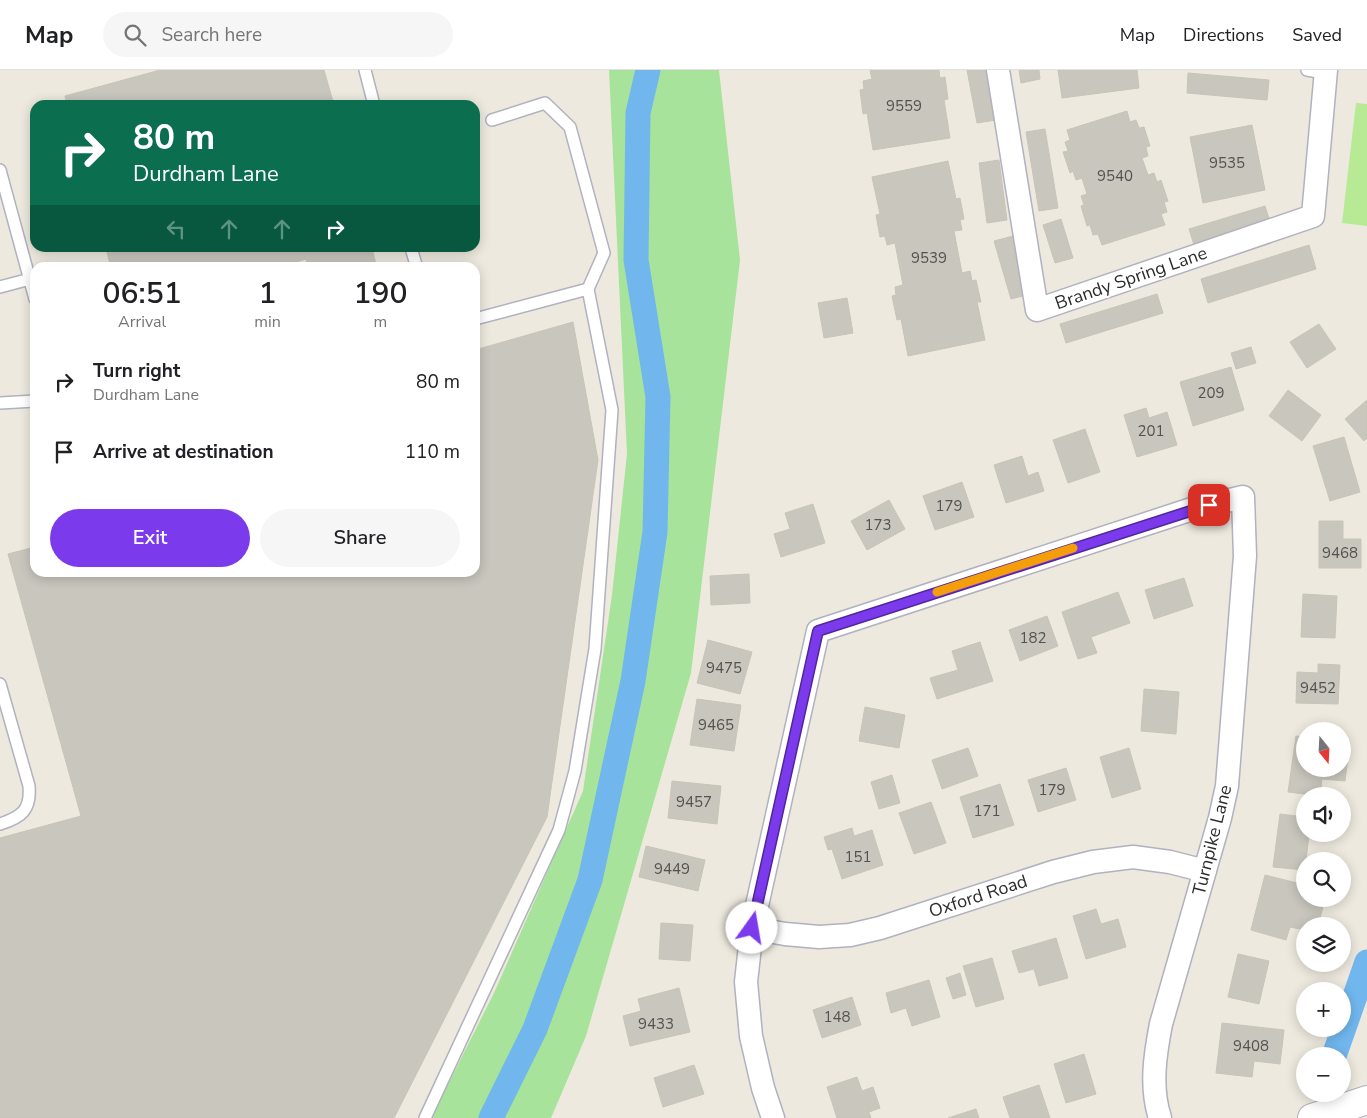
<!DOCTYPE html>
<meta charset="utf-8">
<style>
body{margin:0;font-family:"Nunito Sans",sans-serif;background:#f6f6f6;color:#202124;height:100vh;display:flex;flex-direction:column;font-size:19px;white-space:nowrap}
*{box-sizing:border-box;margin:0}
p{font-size:16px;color:#757577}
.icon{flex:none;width:28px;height:28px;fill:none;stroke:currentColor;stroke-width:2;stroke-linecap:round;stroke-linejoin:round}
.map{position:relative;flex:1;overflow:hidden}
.details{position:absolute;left:30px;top:192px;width:450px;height:315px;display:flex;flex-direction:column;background:#fff;border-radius:15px;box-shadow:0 2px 12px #0003}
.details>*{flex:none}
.banner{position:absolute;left:30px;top:30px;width:450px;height:152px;border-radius:15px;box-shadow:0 2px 12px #0003;background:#0b6e4f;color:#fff;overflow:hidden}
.needle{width:32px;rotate:162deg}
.buttons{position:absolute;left:1296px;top:652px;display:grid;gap:10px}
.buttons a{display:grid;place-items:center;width:55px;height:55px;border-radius:50%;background:#fff;box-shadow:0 2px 12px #0003;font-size:25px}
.pin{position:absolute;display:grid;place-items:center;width:42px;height:42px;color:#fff;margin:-21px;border-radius:10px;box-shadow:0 2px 8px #0006}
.me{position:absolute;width:55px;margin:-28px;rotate:13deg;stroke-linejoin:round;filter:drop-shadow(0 0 4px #0008)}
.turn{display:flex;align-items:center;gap:18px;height:105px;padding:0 20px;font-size:22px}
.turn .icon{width:65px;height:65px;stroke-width:2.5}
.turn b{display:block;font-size:35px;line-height:42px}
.lanes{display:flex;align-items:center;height:48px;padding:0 20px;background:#0003;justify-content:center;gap:25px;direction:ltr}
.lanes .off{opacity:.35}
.eta{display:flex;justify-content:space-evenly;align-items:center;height:85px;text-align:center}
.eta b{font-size:30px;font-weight:600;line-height:35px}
.cta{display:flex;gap:10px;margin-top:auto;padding:10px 20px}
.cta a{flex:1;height:58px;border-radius:30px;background:#7c3aed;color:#fff;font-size:20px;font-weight:600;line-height:58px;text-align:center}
.cta a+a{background:#f6f6f6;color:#202124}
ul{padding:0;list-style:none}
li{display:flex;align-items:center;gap:15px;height:70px;padding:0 20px}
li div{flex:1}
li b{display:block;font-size:19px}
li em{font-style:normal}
header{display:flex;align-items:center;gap:30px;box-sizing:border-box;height:70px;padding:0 25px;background:#fff;border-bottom:1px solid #e0e0e0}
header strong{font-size:24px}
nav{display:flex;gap:28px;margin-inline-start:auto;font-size:18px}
.search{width:350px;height:45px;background:#f6f6f6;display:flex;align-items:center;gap:12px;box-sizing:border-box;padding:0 18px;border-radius:28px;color:#757577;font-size:19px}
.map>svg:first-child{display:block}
</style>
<header>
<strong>Map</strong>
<div class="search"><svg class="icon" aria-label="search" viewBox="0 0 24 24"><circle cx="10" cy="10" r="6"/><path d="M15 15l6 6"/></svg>Search here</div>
<nav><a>Map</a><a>Directions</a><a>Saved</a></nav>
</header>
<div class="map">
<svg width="1367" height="1048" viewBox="0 0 1367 1048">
<rect width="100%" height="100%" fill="#ede9de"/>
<path fill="#a7e39a" d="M609,0h110l21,190 -49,413 -105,363 -35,82h-120l63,-125 89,-202 29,-196 15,-141z"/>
<path fill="#b8ea96" d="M1356,33l11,1v122l-25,-3z"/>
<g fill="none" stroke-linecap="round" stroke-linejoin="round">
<path stroke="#71b7ee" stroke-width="25" d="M1334,986l33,-94
M491,1048l44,-89 55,-149 43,-199 22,-149 3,-135 -22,-137 2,-147 10,-43"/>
</g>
<path fill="#c8c6bd" stroke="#c8c5b7" d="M160,0h164l10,35h-267l-2,-9z
M870,0h69l1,8 5,-1 3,22 -4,1 6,38 -77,12 -6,-37 -4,1 -3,-24 4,-1 -1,-8 9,-2z
M967,0h20l9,50 -19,3z
M1019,0h20l1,9 -19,4z
M1058,0h79l2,18 -77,10z
M1188,3l81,7 -2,20 -80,-7z
M1127,41l3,11 6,-2 3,8 5,-1 6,19 -4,1 2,9 -6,2 6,17 6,-2 3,9 4,-2 7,21 -4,1 3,10 -6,2 4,11 -63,20 -4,-11 -5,1 -3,-10 -3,1 -6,-20 3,-1 -3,-9 6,-2 -5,-16 -6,2 -3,-9 -3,2 -7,-21 5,-1 -3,-9 5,-2 -3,-10z
M1252,55l13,65 -62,13 -13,-66z
M1045,59l13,79 -19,3 -13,-79z
M999,90l8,60 -20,3 -8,-60z
M948,91l8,38 4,-1 4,21 -4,1 2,10 -8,1 8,42 8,-2 2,10 4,-1 5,22h-4l8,38 -77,16 -7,-37 -4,1 -5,-24 4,-1 -1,-8 8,-2 -8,-42 -8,2 -2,-9 -5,1 -4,-22 4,-1 -8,-37z
M1265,136l6,19 -76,23 -6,-19z
M1061,149l12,39 -18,5 -12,-38z
M1013,166l18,58 -20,5 -17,-58z
M1309,175l7,24 -108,34 -7,-24z
M106,178h266l5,20h-68l-3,-9 -30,9h-165z
M1157,224l6,19 -97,30 -6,-19z
M847,228l6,35 -29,5 -6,-35z
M573,252l25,138 -51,357 -153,301h-394v-280l81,-22 -73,-262 27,-7v25h440v-222z
M1319,254l17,25 -29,19 -17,-26z
M1251,277l5,16 -20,6 -5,-16z
M1231,297l13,43 -51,16 -13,-44z
M1288,320l33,25 -19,26 -33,-25z
M1367,330v38l-3,3 -19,-22z
M1146,338l3,10 18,-6 10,33 -40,12 -13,-42z
M1085,359l15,43 -32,11 -15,-43z
M1344,367l16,55 -30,9 -17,-55z
M1022,386l6,20 10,-4 6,19 -38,12 -12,-38z
M962,412l12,35 -39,13 -12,-34z
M889,430l16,29 -38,21 -16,-29z
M813,434l12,39 -44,14 -7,-23 16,-5 -5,-16z
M1319,451h24v18h18v29h-42z
M749,504l1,29 -39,2 -1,-29z
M1184,508l9,28 -39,13 -9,-29z
M1118,522l12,31 -39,14 6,16 -19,6 -16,-47z
M1303,524l34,2 -2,42 -34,-1z
M1047,546l11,30 -38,15 -11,-31z
M708,570l44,12 -12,42 -43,-11z
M980,572l13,39 -56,18 -7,-21 28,-8 -6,-19z
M1318,594l22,1 -2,39 -42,-1 1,-31 21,1z
M1144,619l35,3 -3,42 -35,-3z
M697,629l44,6 -7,46 -44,-6z
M865,637l40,8 -6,33 -40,-7z
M1296,666l9,1v32h37v-27l8,1 -5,38 -23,-2 -2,17 -32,-4z
M968,678l10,28 -36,13 -10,-29z
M1129,678l12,41 -29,9 -12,-41z
M1066,698l10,32 -38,12 -10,-32z
M892,705l8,28 -21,6 -8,-27z
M672,711l49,5 -4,38 -49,-6z
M1000,714l14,41 -41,13 -13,-41z
M931,732l15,41 -32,11 -15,-41z
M1280,744l25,3v17h4l-4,36 -32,-3z
M852,758l2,8 18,-6 11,35 -41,14 -10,-30 -4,1 -4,-13z
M646,776l59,14 -7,31 -59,-14z
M1265,805l40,10v14h20l-7,27h-13v4l-15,-3 -4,13 -35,-10z
M1096,839l5,15 17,-5 8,28 -40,12 -13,-43z
M661,853l32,2 -3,36 -31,-2z
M1056,868l12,40 -29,8 -5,-17 -15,4 -7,-22z
M1238,884l31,7 -10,43 -31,-7z
M992,888l12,41 -28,8 -13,-41z
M960,903l6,22 -13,4 -7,-21z
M929,910l11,37 -28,9 -6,-18 -15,5 -5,-20z
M679,918l11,44 -60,14 -7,-30 18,-5 -3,-12z
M852,927l9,28 -39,13 -9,-28z
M1222,953l62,7 -4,34 -26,-3 -2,16 -36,-4z
M1084,984l12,40 -30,9 -12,-39z
M694,995l10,29 -41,13 -9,-29z
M857,1007l5,14 11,-4 7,21 -11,4 2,6h-34l-10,-31z
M1039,1015l11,33h-40l-7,-21z
M976,1039l3,9h-31z"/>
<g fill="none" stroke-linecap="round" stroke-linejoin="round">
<g stroke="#b1b1bf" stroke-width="14">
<path id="lane" d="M365,0l9,35
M1307,0l18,3
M0,100l35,129
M411,178l6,20
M0,217l30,-8
M475,249l113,-30
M0,333l35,-2
M0,614l29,102c2,24 -7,31 -29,38
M425,1048l134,-288 16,-59 20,-122 17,-239 -24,-121 16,-36 -34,-126 -25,-24 -53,17"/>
</g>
<g stroke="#b1b1bf" stroke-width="25">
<path id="street" d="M998,0l39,240 276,-94 13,-146
M752,858l33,6 34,3 31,-2 30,-7 173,-56 40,-10 40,-5 37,5 35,9
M773,1048l-10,-30 -12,-52 -5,-54 6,-54 66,-297 374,-122 51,-12 2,59 -18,230 -7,32 -59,206c-6,31 -11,63 -1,94"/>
</g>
<g stroke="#b1b1bf" stroke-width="30">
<path id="secondary" d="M1312,1048l55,-18"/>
</g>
<use href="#lane" stroke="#fff" stroke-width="11"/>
<use href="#street" stroke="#fff" stroke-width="22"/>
<use href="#secondary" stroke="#fff" stroke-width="28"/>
</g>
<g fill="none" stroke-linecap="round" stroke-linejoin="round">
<g stroke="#51269a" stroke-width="12">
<path id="route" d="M752,858l66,-297 391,-126"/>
</g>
<use href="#route" stroke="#7c3aed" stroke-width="9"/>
<path stroke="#f59e0b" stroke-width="9" d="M937,522l136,-44"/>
</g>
<g text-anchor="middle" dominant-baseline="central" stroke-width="4" stroke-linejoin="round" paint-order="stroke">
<g font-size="15" fill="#525250">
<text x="904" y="36">9559</text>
<text x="1227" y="93">9535</text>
<text x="1115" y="106">9540</text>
<text x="929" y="188">9539</text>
<text x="1211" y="323">209</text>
<text x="1151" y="361">201</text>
<text x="949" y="436">179</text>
<text x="878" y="455">173</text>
<text x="1340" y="483">9468</text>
<text x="1033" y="568">182</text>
<text x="724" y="598">9475</text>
<text x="1318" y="618">9452</text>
<text x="716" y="655">9465</text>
<text x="1052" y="720">179</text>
<text x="694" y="732">9457</text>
<text x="987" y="741">171</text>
<text x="858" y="787">151</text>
<text x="672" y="799">9449</text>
<text x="837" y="947">148</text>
<text x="656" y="954">9433</text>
<text x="1251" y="976">9408</text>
</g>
<g font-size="18" fill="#2b2b2b" stroke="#fff">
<text transform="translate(1131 208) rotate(-19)">Brandy Spring Lane</text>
<text transform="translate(1212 770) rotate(-76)">Turnpike Lane</text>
<text transform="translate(978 826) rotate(-18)">Oxford Road</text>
</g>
</g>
</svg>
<div class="buttons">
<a><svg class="needle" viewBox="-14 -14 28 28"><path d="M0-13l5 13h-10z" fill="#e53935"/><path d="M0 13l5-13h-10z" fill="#757577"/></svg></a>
<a><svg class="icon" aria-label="sound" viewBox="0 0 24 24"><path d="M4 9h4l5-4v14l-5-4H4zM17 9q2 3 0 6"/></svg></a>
<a><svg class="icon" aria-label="search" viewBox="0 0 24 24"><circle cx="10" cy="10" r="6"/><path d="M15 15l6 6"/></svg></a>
<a><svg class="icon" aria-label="layers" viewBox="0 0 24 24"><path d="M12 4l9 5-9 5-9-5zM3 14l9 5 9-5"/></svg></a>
<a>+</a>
<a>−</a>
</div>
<div class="pin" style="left:1209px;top:435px;background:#d93025"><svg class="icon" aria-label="arrive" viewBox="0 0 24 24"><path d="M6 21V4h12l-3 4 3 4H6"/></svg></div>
<svg class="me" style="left:752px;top:858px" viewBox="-20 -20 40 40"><circle r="19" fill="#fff"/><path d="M0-13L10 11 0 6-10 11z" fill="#7c3aed"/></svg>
<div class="banner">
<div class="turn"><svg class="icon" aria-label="right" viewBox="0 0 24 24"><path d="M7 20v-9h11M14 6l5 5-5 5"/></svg><div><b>80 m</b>Durdham Lane</div></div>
<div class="lanes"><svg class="icon off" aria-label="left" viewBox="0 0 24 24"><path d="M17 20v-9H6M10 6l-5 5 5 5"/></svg><svg class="icon off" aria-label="ahead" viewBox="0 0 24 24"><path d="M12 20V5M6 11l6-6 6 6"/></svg><svg class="icon off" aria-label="ahead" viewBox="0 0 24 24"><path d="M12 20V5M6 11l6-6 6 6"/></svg><svg class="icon" aria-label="right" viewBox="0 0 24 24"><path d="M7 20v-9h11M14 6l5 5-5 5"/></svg></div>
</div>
<section class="details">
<div class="eta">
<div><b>06:51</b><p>Arrival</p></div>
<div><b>1</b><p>min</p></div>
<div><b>190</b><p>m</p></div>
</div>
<ul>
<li><svg class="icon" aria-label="right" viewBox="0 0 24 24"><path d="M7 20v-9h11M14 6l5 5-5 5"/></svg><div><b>Turn right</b><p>Durdham Lane</p></div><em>80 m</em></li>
<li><svg class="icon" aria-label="arrive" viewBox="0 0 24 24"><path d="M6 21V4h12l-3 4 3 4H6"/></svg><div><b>Arrive at destination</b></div><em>110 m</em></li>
</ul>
<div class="cta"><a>Exit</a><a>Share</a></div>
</section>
</div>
